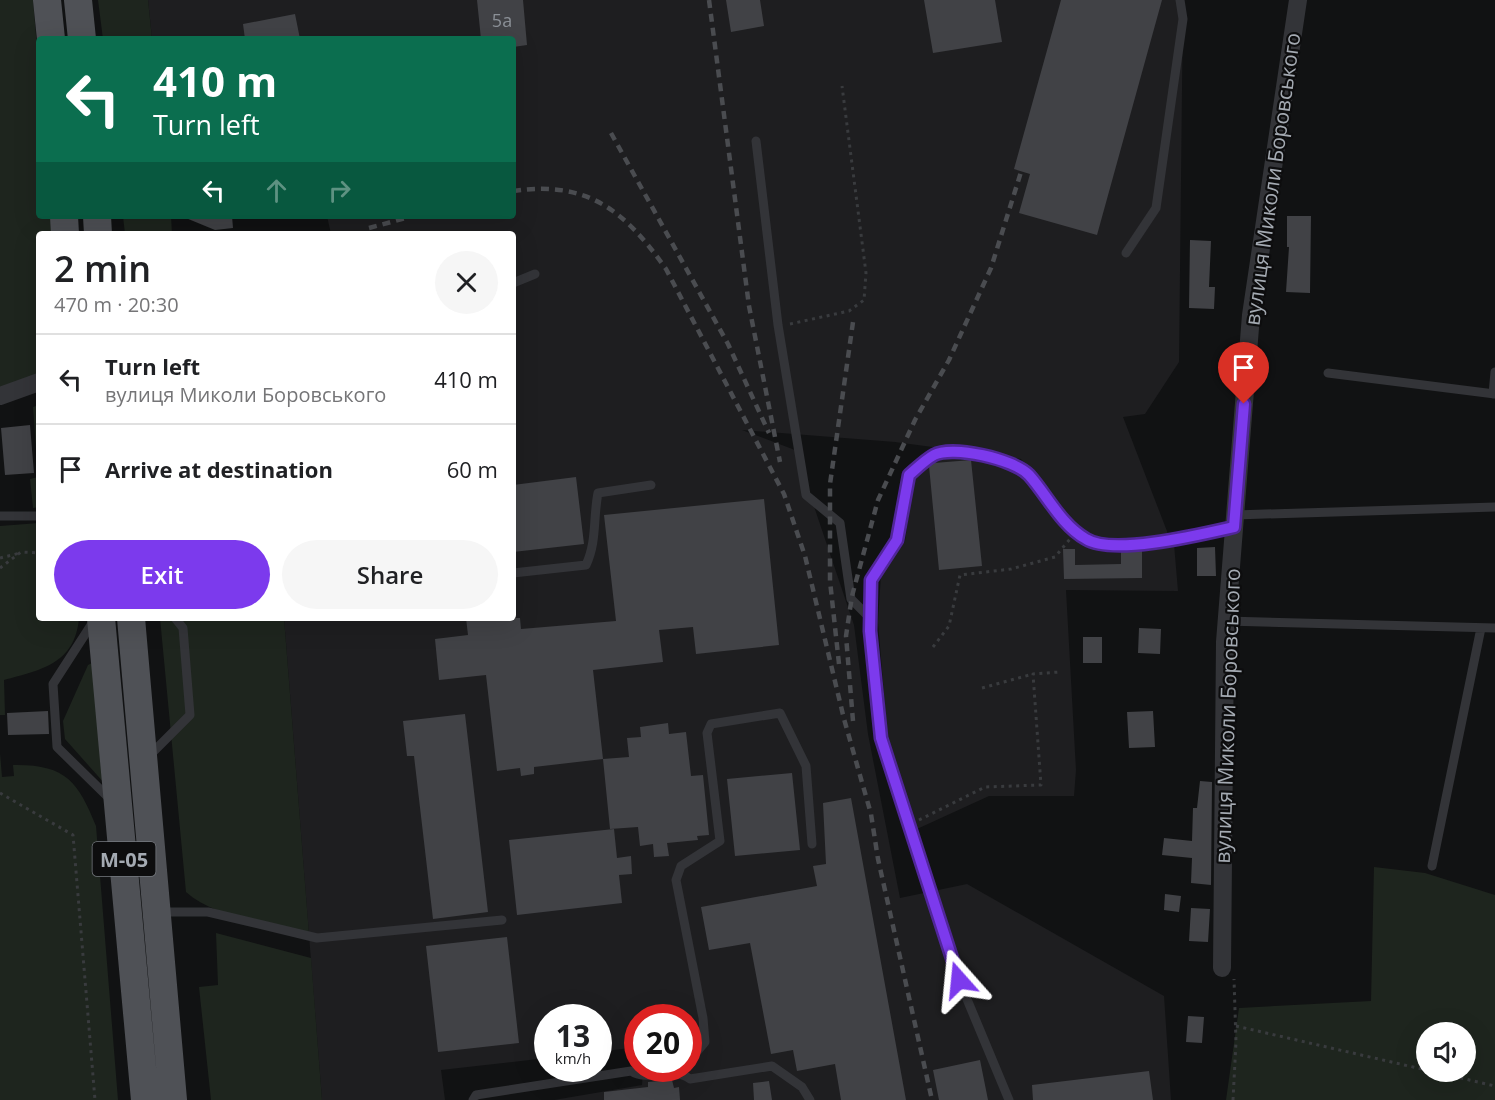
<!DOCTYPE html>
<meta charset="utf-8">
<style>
body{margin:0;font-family:"Open Sans",sans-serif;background:#f6f6f6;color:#202124;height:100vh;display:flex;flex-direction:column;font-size:22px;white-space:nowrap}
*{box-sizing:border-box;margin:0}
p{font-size:20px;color:#757577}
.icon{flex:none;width:33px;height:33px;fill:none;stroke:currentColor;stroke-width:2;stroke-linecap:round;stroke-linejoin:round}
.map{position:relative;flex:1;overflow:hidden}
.panel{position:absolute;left:36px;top:231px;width:480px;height:390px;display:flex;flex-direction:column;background:#fff;border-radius:6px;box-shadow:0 6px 24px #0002}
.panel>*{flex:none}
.top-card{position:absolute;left:36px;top:36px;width:480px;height:183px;border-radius:6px;box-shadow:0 6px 24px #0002;background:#0b6e4f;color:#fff;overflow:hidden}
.buttons{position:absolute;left:1416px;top:1022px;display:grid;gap:12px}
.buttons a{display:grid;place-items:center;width:60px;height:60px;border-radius:50%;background:#fff;box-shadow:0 6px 24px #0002;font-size:30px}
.speed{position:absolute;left:534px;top:1004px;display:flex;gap:12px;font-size:30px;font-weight:700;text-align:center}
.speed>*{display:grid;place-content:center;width:78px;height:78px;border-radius:50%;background:#fff;box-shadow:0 6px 24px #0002;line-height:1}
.speed small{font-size:15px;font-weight:400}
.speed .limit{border:9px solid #d22;background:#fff;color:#111}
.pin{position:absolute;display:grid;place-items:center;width:51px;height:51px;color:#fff;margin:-62px -26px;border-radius:50% 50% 50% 0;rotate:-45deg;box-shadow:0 0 6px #0007}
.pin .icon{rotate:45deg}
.me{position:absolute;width:66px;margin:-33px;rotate:342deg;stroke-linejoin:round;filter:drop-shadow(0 0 4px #0008)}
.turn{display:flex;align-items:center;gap:21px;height:126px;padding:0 18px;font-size:27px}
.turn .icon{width:78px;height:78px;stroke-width:2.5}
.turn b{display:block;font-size:42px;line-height:51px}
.lanes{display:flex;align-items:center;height:57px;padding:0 18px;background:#0003;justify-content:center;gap:30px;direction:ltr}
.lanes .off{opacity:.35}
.round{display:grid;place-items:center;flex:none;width:63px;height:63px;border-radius:32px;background:#f6f6f6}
.overview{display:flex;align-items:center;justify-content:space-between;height:102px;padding:0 18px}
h1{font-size:36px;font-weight:600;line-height:45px}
.action{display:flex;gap:12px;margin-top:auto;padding:12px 18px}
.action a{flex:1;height:69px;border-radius:36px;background:#7c3aed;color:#fff;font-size:24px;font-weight:600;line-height:69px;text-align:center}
.action a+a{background:#f6f6f6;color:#202124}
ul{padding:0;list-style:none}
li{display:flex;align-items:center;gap:18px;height:90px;padding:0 18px;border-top:2px solid #e0e0e0}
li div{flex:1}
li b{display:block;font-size:22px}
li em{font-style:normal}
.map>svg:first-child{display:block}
</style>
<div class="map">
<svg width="1495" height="1100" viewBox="0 0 1495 1100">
<rect width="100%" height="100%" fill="#111213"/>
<path fill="#1e1e20" d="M148,0h1035l-4,362 -34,52 -22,3 47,122 -68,1 -17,-6 -27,-27 -37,-48 -126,-17 -153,-12 53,20 59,175 14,109 32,164 67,-14 197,112 7,104h-617l88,-15 1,-17h45v-51h-50l-1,30 -38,5 -1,-35h-50l-1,41 -106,12 4,30h-123l-38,-482h229v-384h-182l-4,-18h186v-177h-361z
M954,455l53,10 16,9 31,40 55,34 65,-4 4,47 -112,-1 10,180 -2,26h-85l-72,33 -29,-87 -10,-120 3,-48 24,-33 9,-65 22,-19z"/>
<path fill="#1e251e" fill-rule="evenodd" d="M0,0h33l6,71v145h13l2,18h-15v141l-39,14z
M98,0h50l4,39h-49z
M123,216h48l1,18h-47z
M39,405v102l-6,1 -3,-29 8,-2 -5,-70z
M39,523v95h40c-4,46 -38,52 -75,62l1,35h-5v-189z
M160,618h124l25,316c-37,-10 -94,-16 -123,-42z
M94,662l11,122 -40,-45 -2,-18 25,-56z
M0,753l2,24 12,-1 -1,-11c52,-1 65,16 83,61l22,274h-118z
M1374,867l51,6 70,22v205h-269l13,-92 132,-7zM1426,1032h40v39h-40z
M216,933l95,25 11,142h-111l-12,-113 19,-2z"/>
<path fill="#414246" d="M477,0h46l4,45 -14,2v-8h-32z
M726,0h34l4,26 -33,6z
M924,0h71l7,42 -69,11z
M1061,0h101l-65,235 -78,-22 11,-39 -16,-5z
M295,14l5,25h-55l-2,-15z
M181,216h51l1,12 -18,2z
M1287,216h24l-1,77 -24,-1 3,-45h-2z
M1190,240l21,1 -2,46h6l-1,22 -25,-1z
M30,425l4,48 -29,2 -4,-47z
M971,460l11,106 -43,4 -10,-104 5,-3z
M576,477l8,67 -71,8v-67z
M764,499l15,146 -83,9 -3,-27 -34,3 4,32 -70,8 10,89 -69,8v7l-13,2 -1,-8 -23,3 -11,-96 -47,5 -4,-41 33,-4 -2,-17h54l1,11 95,-8 -12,-106z
M1215,547l1,29h-19v-28z
M1063,549h12v16l46,-1v-12l21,-1v27l-78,1z
M1139,628l22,1 -1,25 -22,-1z
M1083,637h19v26h-19z
M48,711l1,23 -41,1 -1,-22z
M1153,711l2,36 -26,1 -2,-36z
M465,714l23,198 -55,7 -19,-163h-7l-4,-35z
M668,723l1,11 17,-2 5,44 12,-1 6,60 -12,1 1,4 -31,3 2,13 -15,1 -1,-13 -13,2 -2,-19 -28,2 -7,-70 26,-2 -2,-19 14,-1 -1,-10z
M792,773l8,77 -65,6 -8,-77z
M1200,781l12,1 -1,103 -20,-2 1,-25 -30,-3 2,-17 28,3 1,-33h4z
M851,798l55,302h-65l-6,-36 -38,7 -4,-21 -22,4 -21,-111 -41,7 -8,-43 116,-21 -4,-20 13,-2 -3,-61z
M614,829l3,29 14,-2 1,18 -13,1 3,28 -105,12 -8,-75z
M1165,894l16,2 -2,16 -15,-2z
M1191,908l19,1 -2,33 -19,-1z
M507,937l12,106 -81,9 -12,-106z
M1188,1016l16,1 -2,26 -16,-1z
M980,1060l8,40h-49l-6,-30z
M1149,1071l4,29h-120l-1,-15z
M672,1080l2,8 5,-1 1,13h-76v-8l44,-5v-5z
M769,1081l3,19h-18l-1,-17z"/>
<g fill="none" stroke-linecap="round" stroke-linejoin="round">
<path stroke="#393b3e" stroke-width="3" stroke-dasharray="3 4.5" stroke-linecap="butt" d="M790,324l59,-13 15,-11 2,-27 -24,-187
M0,558l20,-5
M0,568l21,-16 18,1
M933,647l16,-21 11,-51 51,-6 44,-12 15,-18
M982,688l51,-14
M0,793l73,42 22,265
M919,820l66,-33 56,-2 -8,-111 26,-2
M1236,1026l190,44
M1431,1071l64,15
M1233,1100l3,-58 -2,-63"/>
<path stroke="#333438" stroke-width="9" d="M756,141l22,184 28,170 34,28 11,76 19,19
M1126,253l30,-45 27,-189 -3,-19
M513,283l22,-9
M1328,373l167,21
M1493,394l2,-22
M1235,515l260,-8
M0,516h39
M513,573l73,-8c11,-23 7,-47 12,-72l53,-8
M1226,621l269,7
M93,622l-40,62 4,63 53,52
M148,757l42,-42 -7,-87 -8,-10
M1432,866l49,-238
M159,912h49l109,26 185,-18
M688,1062l17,-20 -2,-24 -27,-138 5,-14 39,-25 -13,-108 4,-9 69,-11 26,53 6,78
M473,1100l3,-5 155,-24c18,12 41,-6 59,8l82,-13 30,21 8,13
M1009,1100l-50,-120 -78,-242 -11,-107 1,-51 26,-40 12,-65c7,-6 16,-15 24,-20 19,-10 81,4 96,19 18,21 32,51 57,65 27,17 117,-5 148,-12"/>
<path stroke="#333438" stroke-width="18" d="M0,396l39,-14
M1222,968l3,-326 26,-327 47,-315"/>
<path stroke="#4f5156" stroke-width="28" d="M47,0l4,39
M78,0l4,39
M64,216l1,18
M97,216l1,18
M101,618l44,482
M131,618l42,482"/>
<path stroke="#4a4c50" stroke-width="4.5" stroke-dasharray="8 6" stroke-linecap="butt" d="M709,0l40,306 31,156
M611,133l117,211 41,89
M513,191c75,-11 112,20 153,78l118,225 21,62 39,163 27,95 7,45 54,241
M369,228l44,-12
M839,664l-9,-83v-97l23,-162
M853,721l-7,-85 6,-40 26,-96 37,-80 34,-60 42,-92 30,-96"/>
</g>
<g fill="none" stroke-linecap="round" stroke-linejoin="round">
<g stroke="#51269a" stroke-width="15">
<path id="route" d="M959,980l-78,-242 -11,-107 1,-51 26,-40 12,-65c7,-6 16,-15 25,-20 18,-10 80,4 95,20 18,20 32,50 57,64 27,17 117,-5 148,-12l10,-123"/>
</g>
<use href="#route" stroke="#7c3aed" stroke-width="10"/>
</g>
<g text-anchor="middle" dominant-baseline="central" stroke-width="4.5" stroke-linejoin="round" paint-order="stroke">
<g font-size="18" fill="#8b9097">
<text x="502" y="20">5а</text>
</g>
<rect fill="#0d0d0e" stroke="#777b81" stroke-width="1.5" x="92.5" y="842" width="63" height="34" rx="4.5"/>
<g font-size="20" font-weight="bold" fill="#a4aab2">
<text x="124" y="859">М-05</text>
</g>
<g font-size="21" fill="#a4aab2" stroke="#0d0d0e">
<text transform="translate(1272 179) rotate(-82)">вулиця Миколи Боровського</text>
<text transform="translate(1227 716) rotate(-88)">вулиця Миколи Боровського</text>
</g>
</g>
</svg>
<div class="buttons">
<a><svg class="icon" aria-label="sound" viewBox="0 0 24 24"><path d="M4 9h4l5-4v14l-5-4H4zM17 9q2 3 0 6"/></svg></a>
</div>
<div class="speed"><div>13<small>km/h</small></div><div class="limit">20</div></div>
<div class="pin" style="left:1244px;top:404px;background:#d93025"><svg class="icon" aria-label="arrive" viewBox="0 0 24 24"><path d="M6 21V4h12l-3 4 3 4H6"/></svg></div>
<svg class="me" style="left:959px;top:980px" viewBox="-20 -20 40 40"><path d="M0-17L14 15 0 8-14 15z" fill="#7c3aed" stroke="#fff" stroke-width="4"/></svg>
<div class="top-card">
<div class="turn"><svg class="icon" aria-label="left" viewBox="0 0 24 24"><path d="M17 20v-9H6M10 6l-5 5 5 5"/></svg><div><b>410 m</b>Turn left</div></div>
<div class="lanes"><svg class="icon" aria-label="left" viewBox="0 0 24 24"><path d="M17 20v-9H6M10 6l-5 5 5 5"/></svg><svg class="icon off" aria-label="ahead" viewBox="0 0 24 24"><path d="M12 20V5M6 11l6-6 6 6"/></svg><svg class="icon off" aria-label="right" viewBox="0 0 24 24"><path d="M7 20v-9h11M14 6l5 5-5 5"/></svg></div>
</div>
<section class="panel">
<div class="overview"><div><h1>2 min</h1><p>470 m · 20:30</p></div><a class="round"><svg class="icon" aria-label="close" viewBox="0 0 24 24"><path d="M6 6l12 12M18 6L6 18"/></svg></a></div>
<ul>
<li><svg class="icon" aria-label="left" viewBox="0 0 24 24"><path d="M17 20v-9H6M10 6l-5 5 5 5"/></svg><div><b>Turn left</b><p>вулиця Миколи Боровського</p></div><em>410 m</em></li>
<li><svg class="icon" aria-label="arrive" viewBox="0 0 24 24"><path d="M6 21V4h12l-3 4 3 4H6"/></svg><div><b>Arrive at destination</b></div><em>60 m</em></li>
</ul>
<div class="action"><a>Exit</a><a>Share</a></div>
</section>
</div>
